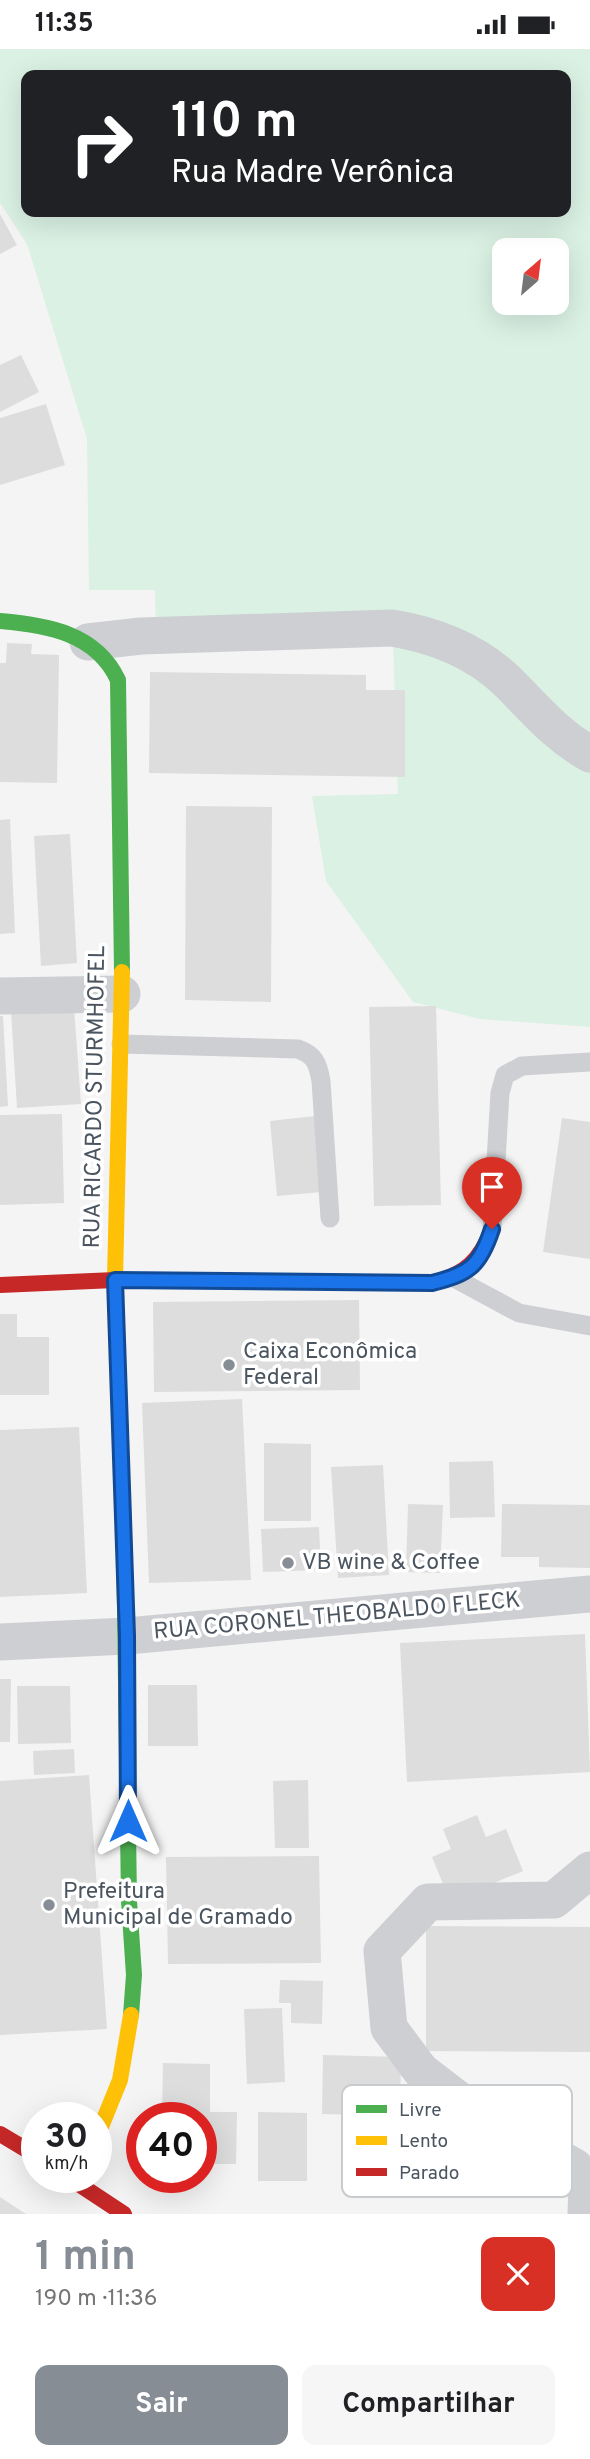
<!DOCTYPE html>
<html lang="pt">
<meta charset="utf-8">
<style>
body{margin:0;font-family:Overpass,sans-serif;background:#f6f6f6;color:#202124;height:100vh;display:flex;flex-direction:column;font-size:26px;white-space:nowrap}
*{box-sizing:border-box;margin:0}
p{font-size:23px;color:#757577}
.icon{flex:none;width:38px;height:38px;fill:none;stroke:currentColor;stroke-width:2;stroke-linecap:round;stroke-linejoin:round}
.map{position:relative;height:2165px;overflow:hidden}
.details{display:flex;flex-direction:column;background:#fff;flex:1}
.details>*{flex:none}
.top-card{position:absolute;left:21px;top:21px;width:550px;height:147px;border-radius:14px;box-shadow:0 7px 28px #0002;background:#202124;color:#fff;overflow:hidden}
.needle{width:46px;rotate:28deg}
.controls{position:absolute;left:492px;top:189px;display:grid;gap:14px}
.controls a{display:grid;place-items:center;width:77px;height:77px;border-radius:14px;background:#fff;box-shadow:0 7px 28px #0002;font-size:35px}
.speed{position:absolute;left:21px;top:2053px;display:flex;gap:14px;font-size:35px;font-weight:700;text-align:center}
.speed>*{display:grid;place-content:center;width:91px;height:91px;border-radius:50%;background:#fff;box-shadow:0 7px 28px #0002;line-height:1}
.speed small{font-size:18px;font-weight:400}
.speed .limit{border:10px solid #d22;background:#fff;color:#111}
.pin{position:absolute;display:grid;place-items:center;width:60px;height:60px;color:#fff;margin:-72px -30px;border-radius:50% 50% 50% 0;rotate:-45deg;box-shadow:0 0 7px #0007}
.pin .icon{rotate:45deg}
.me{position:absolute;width:77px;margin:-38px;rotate:0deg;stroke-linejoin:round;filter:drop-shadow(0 0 5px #0008)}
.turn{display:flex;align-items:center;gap:24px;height:147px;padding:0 35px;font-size:32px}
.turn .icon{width:91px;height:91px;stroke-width:2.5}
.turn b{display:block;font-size:49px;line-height:60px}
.round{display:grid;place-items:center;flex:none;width:74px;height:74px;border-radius:14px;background:#f6f6f6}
.summary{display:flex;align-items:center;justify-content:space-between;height:119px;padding:0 35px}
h1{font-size:42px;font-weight:700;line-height:52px;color:#868d94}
.cta{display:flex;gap:14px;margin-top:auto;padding:14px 35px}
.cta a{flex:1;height:80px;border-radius:14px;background:#868d94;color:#fff;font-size:28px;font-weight:700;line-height:80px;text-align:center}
.cta a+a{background:#f6f6f6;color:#202124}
.status{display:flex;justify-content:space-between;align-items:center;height:49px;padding:0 35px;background:#fff;direction:ltr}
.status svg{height:19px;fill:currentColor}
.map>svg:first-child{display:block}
</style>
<div class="status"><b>11:35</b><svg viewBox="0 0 49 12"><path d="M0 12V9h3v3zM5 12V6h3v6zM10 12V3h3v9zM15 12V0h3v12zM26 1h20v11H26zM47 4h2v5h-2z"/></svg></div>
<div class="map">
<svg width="590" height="2165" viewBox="0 0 590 2165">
<rect width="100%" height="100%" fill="#f4f4f4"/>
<path fill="#daf1e4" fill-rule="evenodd" d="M0,0h590v978l-110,-8 -67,-17 -87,-121 -14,-85 86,-2 -5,-155 -237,-10 -1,-39h-66l-2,-151 -60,-195 -27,-41zM26,26h539v137h-539zM504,201h52v53h-52z"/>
<path fill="#ddddde" d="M0,165l17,31 -17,9z
M21,306l18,37 -39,20v-47z
M46,355l19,61 -65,20v-67z
M7,594l25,1 -1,10 28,1 -2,128 -57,-1v-119h6z
M150,623l216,3v15h39v87l-256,-4z
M186,757l86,1 -1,195 -86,-2z
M10,770l5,114 -15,1v-114z
M70,785l7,129 -36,3 -7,-130z
M436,957l5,199 -67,1 -5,-199z
M74,958l7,97 -64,4 -6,-97z
M0,967h3l5,90 -8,1z
M62,1065l2,89 -64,2v-90z
M315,1067l7,76 -45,4 -7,-75z
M562,1069l28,4v137l-47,-7z
M359,1251l1,90 -206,2 -1,-90z
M0,1265h17v23h32v58h-49z
M242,1350l9,181 -102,3 -7,-180z
M79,1378l8,166 -87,4v-167z
M264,1394l47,1v77h-47z
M493,1412l2,56 -45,1 -1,-56z
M383,1416l6,110 -51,3 -7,-111z
M408,1455l35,1 -3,68 -34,-1z
M502,1455l88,1v63l-51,-1v-10h-38z
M319,1478l2,43 -58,2 -2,-43z
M585,1585l5,138 -183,10 -7,-139z
M0,1630h11l-1,63h-10z
M148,1636h49l1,61h-50z
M17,1637h53l1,57 -53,1z
M74,1700l1,24 -41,2 -1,-24z
M89,1726l18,254 -107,6v-254z
M308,1731l1,68h-34l-2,-67z
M477,1766l9,22 20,-8 17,42 -73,30 -18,-44 19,-8 -8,-20z
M319,1807l2,107 -153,1 -2,-107z
M426,1877l164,1v125l-164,-1z
M280,1931l43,1 -1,43 -31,-1v-20h-12z
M282,1959l3,74 -38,2 -3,-75z
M323,2006l78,2 -1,59 -78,-2z
M163,2014l47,1v48h27l-1,52h-35v-47h-39z
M258,2063l49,1v68h-49z
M0,2148l26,17h-26z"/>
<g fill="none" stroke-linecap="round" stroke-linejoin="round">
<path stroke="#cdcfd2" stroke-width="19" d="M121,995l177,5c17,6 20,15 23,32l9,137
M492,1180l8,-136 5,-18 17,-9 68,-4
M454,1229l65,35 71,13"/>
<path stroke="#cdcfd2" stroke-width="37" d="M88,593l53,-6 251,-8c43,7 84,23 116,54 27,27 49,54 82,72
M0,947l122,-2
M0,1593l127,-6 463,-42
M586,2165l1,-29 -12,-18 -111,-63 -43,-33 -32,-43 -7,-77 46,-49 126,-2 36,-30"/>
<path stroke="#4caf50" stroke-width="16" d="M0,572c47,4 96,12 118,59l4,292
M124,1487l5,365 5,74 -3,40"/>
<path stroke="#ffc107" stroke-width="16" d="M122,923l-7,308 9,256
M96,2090l24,-59 11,-65"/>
<path stroke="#c62828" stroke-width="16" d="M0,1236l115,-5 317,3c33,-9 48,-22 60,-54
M0,2085l37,22
M68,2128l56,37"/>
</g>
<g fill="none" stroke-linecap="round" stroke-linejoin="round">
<g stroke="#114b97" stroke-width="18">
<path id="route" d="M128,1772l-1,-185 -12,-356 317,3c37,-9 48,-17 60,-54"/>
</g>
<use href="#route" stroke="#1a73e8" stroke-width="12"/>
</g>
<g fill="#868d94" stroke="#fff" stroke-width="2.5">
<circle cx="229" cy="1316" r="7"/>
<circle cx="288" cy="1514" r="7"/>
<circle cx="49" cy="1856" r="7"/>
</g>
<g text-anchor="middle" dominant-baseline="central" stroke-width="7" stroke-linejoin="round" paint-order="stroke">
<g font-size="23" fill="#4b5560" stroke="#fff">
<text transform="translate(96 1048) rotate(-89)">RUA RICARDO STURMHOFEL</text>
<text transform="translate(337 1568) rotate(-5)">RUA CORONEL THEOBALDO FLECK</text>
</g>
<g font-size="23" fill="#4b5560" stroke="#fff" text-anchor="start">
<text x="243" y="1303">Caixa Econômica<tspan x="243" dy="26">Federal</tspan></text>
<text x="302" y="1514">VB wine &amp; Coffee</text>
<text x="63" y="1843">Prefeitura<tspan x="63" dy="26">Municipal de Gramado</tspan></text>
</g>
</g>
<rect x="342" y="2036" width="230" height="112" rx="10" fill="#fff" stroke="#c9cccf" stroke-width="2"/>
<rect x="356" y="2056" width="31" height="8" fill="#4caf50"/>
<rect x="356" y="2087" width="31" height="9" fill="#ffc107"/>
<rect x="356" y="2119" width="31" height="8" fill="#c62828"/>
<g font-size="19" fill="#4b5560">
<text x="399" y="2067">Livre</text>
<text x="399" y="2098">Lento</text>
<text x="399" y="2130">Parado</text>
</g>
</svg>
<div class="controls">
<a><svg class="needle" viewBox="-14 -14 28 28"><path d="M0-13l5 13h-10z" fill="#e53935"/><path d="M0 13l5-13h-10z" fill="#757577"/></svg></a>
</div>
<div class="speed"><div>30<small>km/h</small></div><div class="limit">40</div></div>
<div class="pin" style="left:492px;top:1180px;background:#d93025"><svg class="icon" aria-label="arrive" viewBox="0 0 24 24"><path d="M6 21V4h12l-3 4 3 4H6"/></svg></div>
<svg class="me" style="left:128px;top:1772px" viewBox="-20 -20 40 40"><path d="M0-17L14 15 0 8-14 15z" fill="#1a73e8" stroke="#fff" stroke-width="4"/></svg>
<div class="top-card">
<div class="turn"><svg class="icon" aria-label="right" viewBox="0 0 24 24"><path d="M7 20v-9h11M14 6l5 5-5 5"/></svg><div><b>110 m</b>Rua Madre Verônica</div></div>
</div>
</div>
<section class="details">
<div class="summary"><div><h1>1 min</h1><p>190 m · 11:36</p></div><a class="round" style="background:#d93025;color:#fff"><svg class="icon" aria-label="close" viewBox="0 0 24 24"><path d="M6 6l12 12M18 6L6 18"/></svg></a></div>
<div class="cta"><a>Sair</a><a>Compartilhar</a></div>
</section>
